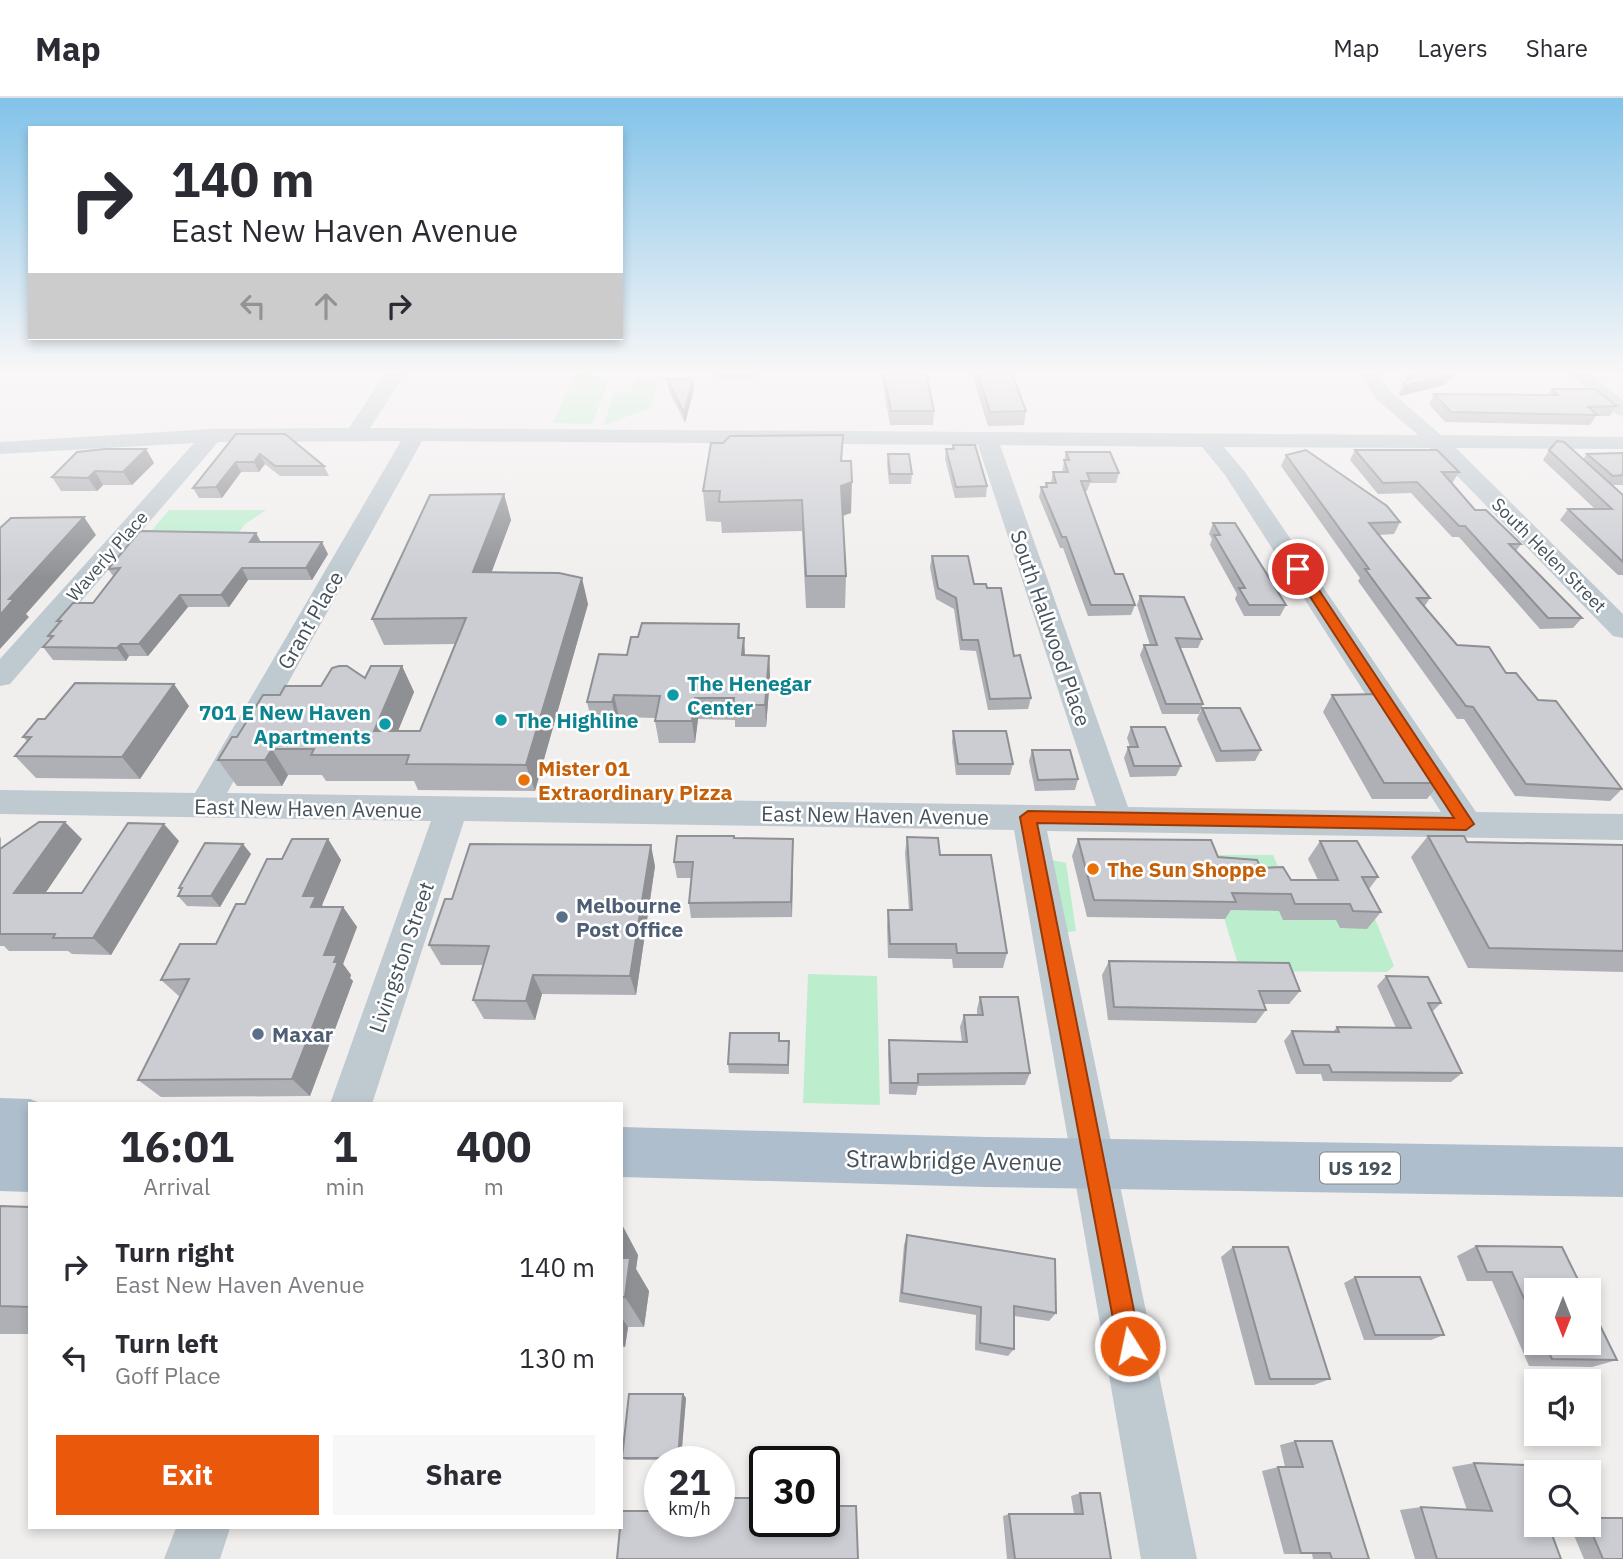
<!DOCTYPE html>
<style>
body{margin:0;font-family:"IBM Plex Sans",sans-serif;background:#f7f7f7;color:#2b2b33;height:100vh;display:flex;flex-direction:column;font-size:26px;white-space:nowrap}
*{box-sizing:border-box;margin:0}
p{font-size:23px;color:#7c7c81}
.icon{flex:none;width:38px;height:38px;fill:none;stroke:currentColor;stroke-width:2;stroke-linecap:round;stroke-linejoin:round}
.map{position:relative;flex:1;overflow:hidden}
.side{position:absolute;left:28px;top:1004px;width:595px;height:427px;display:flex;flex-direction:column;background:#fff;border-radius:0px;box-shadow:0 4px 10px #0003}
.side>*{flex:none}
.top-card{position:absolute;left:28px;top:28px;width:595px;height:214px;border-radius:0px;box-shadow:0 4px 10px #0003;background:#fff;color:#2b2b33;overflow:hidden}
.needle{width:46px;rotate:180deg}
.buttons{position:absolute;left:1524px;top:1180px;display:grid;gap:14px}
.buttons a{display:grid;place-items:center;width:77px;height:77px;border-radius:0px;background:#fff;box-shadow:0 4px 10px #0003;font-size:35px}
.speed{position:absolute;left:644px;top:1348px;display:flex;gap:14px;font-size:35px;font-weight:700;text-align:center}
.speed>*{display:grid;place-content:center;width:91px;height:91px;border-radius:50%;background:#fff;box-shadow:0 4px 10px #0003;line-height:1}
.speed small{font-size:18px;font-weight:400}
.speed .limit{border:4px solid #111;border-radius:10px;background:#fff;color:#111}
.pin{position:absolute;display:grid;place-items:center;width:60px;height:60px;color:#fff;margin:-30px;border:4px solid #fff;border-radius:50%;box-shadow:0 2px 7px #0007}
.me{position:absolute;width:77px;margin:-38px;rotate:350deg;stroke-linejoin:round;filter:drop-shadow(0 0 5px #0008)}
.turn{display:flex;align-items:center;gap:24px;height:147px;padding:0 28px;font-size:32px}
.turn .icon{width:91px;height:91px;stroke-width:2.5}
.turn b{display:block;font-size:49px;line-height:60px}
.lanes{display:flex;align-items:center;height:66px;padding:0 28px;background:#0003;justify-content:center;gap:35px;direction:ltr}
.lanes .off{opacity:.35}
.eta{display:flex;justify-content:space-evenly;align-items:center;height:119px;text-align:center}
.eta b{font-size:42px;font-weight:700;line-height:49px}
.cta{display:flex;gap:14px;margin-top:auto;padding:14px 28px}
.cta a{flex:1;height:80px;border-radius:0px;background:#ea580c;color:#fff;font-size:28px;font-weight:700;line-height:80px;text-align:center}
.cta a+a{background:#f7f7f7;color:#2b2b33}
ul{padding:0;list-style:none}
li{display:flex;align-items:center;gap:21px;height:91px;padding:0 28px}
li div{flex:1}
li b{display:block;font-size:26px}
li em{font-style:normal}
header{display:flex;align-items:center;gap:42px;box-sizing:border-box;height:98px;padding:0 35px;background:#fff;border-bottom:2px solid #e1e1e2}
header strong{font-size:33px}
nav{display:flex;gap:38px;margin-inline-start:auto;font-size:24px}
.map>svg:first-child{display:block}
</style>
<header>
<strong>Map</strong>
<nav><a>Map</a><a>Layers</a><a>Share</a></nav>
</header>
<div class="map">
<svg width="1623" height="1461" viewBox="0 0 1623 1461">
<rect width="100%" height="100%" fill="#f1eeee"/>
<path fill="#bceece" d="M575,276l35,3 -18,47 -39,-1z
M637,279l19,1 2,5 -7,25 -47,17 10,-33h17z
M169,412h97l-21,14 -14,19h-90z
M1205,757h68l16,37 76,2 29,72 -7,6 -147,-1z
M1047,761l19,4 10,68 -14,2z
M808,876l69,2 3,129 -77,-2z"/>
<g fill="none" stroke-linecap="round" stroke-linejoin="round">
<path fill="#bec9d0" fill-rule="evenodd" d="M385,276h20l-35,54 1048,7 -42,-36 -17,-25h20l11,17 51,44 182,2v12l-167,-1 167,166v24l-10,-2 -183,-188 -206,-1 21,25 231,340 147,2v26l-576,-9 150,728h-56l-127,-729 -550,-9 -92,283h-42l101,-283 -431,-7v-24l195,3 206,-352 -183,1 -208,242 -10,2v-27l194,-216 -194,11v-12l213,-13 136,-1zM422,343l556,4 118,361 -869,-13zM1000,347l202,2 23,28 216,337 -313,-5z
M1569,276h21l33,26v16l-7,-2z
M176,1430h54l-10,31h-56z"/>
<path fill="#aebecd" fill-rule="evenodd" d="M0,1000l30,1 13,5h-13v88l-30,-1z
M621,1029l365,10 637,10v50l-637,-10 -365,-10z"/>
</g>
<path fill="#afb0b5" d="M715,276h41v4h-41z
M881,276h45l8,37 -1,14h-43z
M972,276h40l14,37 -2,14 -36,1z
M1406,276h50l-12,11 -44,11 -2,-2 5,-10 5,-4 -4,-3z
M667,281l27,10 -9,34 -17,-34z
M1552,291l65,17 -7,10h-14l-6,9 -145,-3 -16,-18 5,-10 115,1z
M236,336l88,32 5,10h-49l-15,-12 -6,8h-18l-19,26h-23l-6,-10z
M953,347l34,41 -1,11 -31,1 -10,-39 1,-10h6z
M146,351l8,14 -22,22h-29l-6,6h-36l-9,-14z
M1355,352l104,22 -6,10h-2l24,28 46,34 -5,7 66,67 -9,10 -33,1 -81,-92h-7l-41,-44 -33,1 -28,-34z
M1549,352l34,9 4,-5 36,-1v32h-11l11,10v80h-5l-58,-55 8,-11h27l-52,-49z
M1066,354l53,21 -3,10h-26l-3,8h-2l30,83 20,31 -4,10 -43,1 -25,-68h-3l-21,-51 2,-10h4l1,-4h5l2,-11h9z
M888,356l24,20 -1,10h-22l-2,-20z
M1286,357l114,67 -6,12 -15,1 51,63 -6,9 33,38 49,28 32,27 84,89 -12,12 -95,-5 -51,-77h-7l-99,-138 2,-3 -79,-112z
M843,363l8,52 -8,3 3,60 -1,32h-39l-4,-77 -80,2 -1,-11 -15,-1 -3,-30z
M504,396l7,26 -20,52 97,32 -53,187 -117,-1 -4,-9h-88l-4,-6h-34l-6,11h-45l-19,-26 19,-23 43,-42 85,-17 37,-12 12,26 -16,39h22l35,-87 -71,1 -12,-26z
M1213,425l73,82 -6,11h-36l-9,-17 2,-5 -27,-49 2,-6 -3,-5z
M256,435l5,9 67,12 -16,26h-64l-19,27h-41l-40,49h-19l-3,5 -73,-1 -10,-13 8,-8 -3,-3 11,-13 -2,-2 36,-18 21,-26 -6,-8z
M932,458l42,28 13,4 44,110 -3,11 -40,1 -12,-59 -16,-1 -6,-41 -18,-10 -6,-32z
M1140,498l62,43 -4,9h-18l23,56 -4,10h-37l-22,-59 4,-10h6l-13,-40z
M739,526l1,14h4l1,17 24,1 1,21 -4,50h-31v-7l-37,-1 -3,24h-36l-4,-22 1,-3 -37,-1 -2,7 -25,-1 -5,-21 40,-47 11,-18z
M1332,597l108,88 -13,16h-55l-49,-87z
M189,608l-49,73 -104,-1 -21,-22 12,-15 -4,-4z
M1202,610l59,42 -6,11 -39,1 -19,-43z
M1131,629l50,39 -5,10 -46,1 -6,-19 4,-11h2l-3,-9z
M953,633l60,33 -3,11h-54l-4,-33z
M1032,652l46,29 -3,11 -40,1 -6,-30z
M1428,738l39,6 156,3v127l-155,-4 -57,-111z
M0,739l1,1v10l81,-9 -37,54h37l97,-52 -68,114 -39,-1 -4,-3h-59l-5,-5h-4z
M907,739l33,18 67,98 -4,15h-50l-1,-9 -64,-1 -1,-32 1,-16h21l-4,-57z
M734,740l59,16 -1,63 -101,1 -2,-15 3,-25h-15l-3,-16z
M328,741l13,21 -19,45 2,2h19l14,20 -14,37 8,11 -1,3 3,3 -43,115 -149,1 -23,-17 42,-83 -19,-17 55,-36 29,-40 37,-45z
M1078,741l140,18 43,11 30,12h27l-10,-21 12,-18 58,36 -9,12 12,23 -14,17 -27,-1 -4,-8h-53l-4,-9 -48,-1 -6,9 -138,-2 -15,-61z
M251,756l-31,53 -33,-1 -9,-10 3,-6 -2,-2z
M655,768l-19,129 -94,-1 -7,26 -51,-1 -11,-19 10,-35h-42l-12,-20 23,-46z
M1109,863l191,30 -11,13h-25l2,6 -10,13 -148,-3 -6,-45z
M1386,878l55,27 -9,9 30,61 -11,9 -128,-1 -2,-7h-25l-12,-33 8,-10 41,1 4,-5 59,1 -19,-42z
M980,899l50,76 -5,12 -107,1 -2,9 -27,-1 -1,-41 1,-13 73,2 -2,-15 4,-12h13v-6z
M780,943h9v33l-60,-1 -1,-9z
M0,1108l30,1v127h-30z
M621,1125l17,32 -2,14 13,22 -5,36h-16l-3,20h-4z
M907,1137l149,78 -7,8 -35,-5v33l-6,7 -33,-6 1,-35 -77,-13 5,-57z
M1476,1148l60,44v52h53l28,18 -25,7 -63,-1 -37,-85h-25l-10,-25z
M1233,1149l97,132 -16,6h-59l-34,-128z
M1355,1179l89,58 -13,5h-67l-20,-57z
M683,1296l3,4 -5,62h-55l-4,-2z
M1295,1343l74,118h-56l-1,-5h-28l-22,-83 16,-4h7l-5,-22z
M1474,1365l87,96h-146l-15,-49 21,-3 46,3 -15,-43z
M1080,1395l31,66h-104l-4,-43 6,-2h65l-3,-18z
M1569,1426h20l34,35h-39z"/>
<path fill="#8e9094" d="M1450,276h6l-12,11 -44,11 5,-10z
M693,281l1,10 -9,34 -1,-10z
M146,351l8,14 -22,22 -9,-13z
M260,356l5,10 -6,8 -5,-10z
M236,364l5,10 -19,26 -6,-11z
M95,373l8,14 -6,6 -9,-13z
M852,384l-1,31 -11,3 1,-30z
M504,396l7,26 -29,78 -9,-26z
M84,419l12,18 -70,79 3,3 -29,32v-34l9,-16z
M256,435l6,12 -12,-3z
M322,444l6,12 -16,26 -6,-12z
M242,470l6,12 -19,27 -8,-12z
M582,480l6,26 -53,187 -9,-26z
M180,497l8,12 -40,49 -9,-12z
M744,540l1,22 -3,-5z
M121,546l8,12 -3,5 -9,-13z
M769,558l1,21 -4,50 -1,-22z
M402,568l12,26 -26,63 -14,-24z
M174,586l15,22 -49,73 -18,-22z
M614,597l5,22 -2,7 -5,-22z
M695,600l3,21 -3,24 -3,-22z
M272,651l16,26 -6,11 -17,-26z
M65,724l17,17 -48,71 -20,-17z
M164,726l15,17 -68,114 -18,-17z
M328,741l13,21 -19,45 9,11 -5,11 -23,-31z
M793,741v15l-1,63 -1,-15z
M243,746l8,10 -31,53 -9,-11z
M651,747l4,21 -19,129 -6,-19z
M343,809l14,20 -14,37 8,11 -1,3 3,3 -43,115 -18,-17 32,-124z
M533,877l9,19 -7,26 -9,-19z
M621,1125l17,32 -2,14 13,22 -5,36 -19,-30 -4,-27z
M621,1219l7,10 -3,20 -4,-5z
M683,1296l3,4 -5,62 -3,-2z"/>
<path fill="#cbcdd3" stroke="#8e9094" stroke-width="2" d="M884,276h42l8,37h-43z
M978,276h34l14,37 -36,1z
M1415,276h35l-45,12 -2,-2z
M667,281h26l-9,34z
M1552,291h43l22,17 -29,1 9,8 -146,-3 -17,-18 124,1z
M236,336h49l39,32h-49l-15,-12 -6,8h-18l-20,25 -23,1z
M843,337l-2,26h10l1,21 -11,4 5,90h-40l-4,-76 -83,2 1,-11h-17l8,-48h12l7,-7z
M1557,343l7,1 59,53v67l-55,-53h44l-63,-59z
M953,347h22l12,41 -31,1 -10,-38h8z
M105,351h41l-23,23 -28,-1 -7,7 -36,-1 25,-25z
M1306,352l81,56 13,16 -31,1 61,75h-13l40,47 32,2 17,26h10l22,27 18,1 66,88 -96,-5 -53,-77 -7,-1 -101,-137h4l-83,-114z
M1355,352h82l22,22h-17l33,38h11l35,34h-12l73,74h-34l-83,-92h-6l-42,-44 -34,1z
M1066,354h44l9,21h-32l3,8h-9l34,93h8l12,31h-44l-25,-68h-4l-21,-50h6l-1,-4h10l-3,-11h15l-4,-12h5z
M1623,355v22l-10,1 -26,-22z
M888,356h21l3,20h-22z
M504,396l-31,78 86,1 23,5 -56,187 -120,-1 3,-9h-98l3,-6h-42l-7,11h-47l14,-23h5l26,-42h17l5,-9h36l11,-18 7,-2h8l18,12 6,-12h31l-28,65h46l46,-113 -94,1 58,-124z
M84,419l-75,82h5l-14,16v-87l11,-10z
M1213,425h22l51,82h-37l-10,-17h6l-31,-53h6z
M140,433l116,2 -6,9h72l-16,26h-64l-21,27h-41l-41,49h-18l-4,4 -74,-1 10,-11h-5l13,-15h-4l16,-18h20l27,-35 -12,1z
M932,458h36l6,28h12l1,4h14l13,68 6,-1 11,43 -41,1 -12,-59h-16l-6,-42 -18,-10z
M1140,498l44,1 18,42 -26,-1 27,66h-37l-22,-59h13z
M642,525l97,1 -1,14h6l-2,17 27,1 -4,49h-32l1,-7h-39l-3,23h-37l5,-25 -46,-1 -2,7h-25l12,-48 28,1 4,-18h7z
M75,585l99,1 -52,73 -107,-1 16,-19h-8l15,-18h7z
M1380,596l60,89h-56l-52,-88z
M1202,610h38l21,42 -40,1z
M1131,629h34l16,39h-47l-6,-19h10z
M953,633h53l7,33h-55z
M1032,652h38l8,29 -40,1z
M39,724h26l-51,71h68l46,-70 36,1 -71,114h-40l2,-4h-55v-85z
M677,738h57v2l59,1 -2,63 -102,1 4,-41h-19z
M1428,738h36l3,6 156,3v106l-134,-3z
M907,739l31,1 2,17h51l16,98h-50l-1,-9h-66l-2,-34h24z
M292,741h36l-25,57h13l-5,11h32l-19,48h13l-3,7h4l-46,117 -154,1 51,-101 -28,1 19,-36h36l20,-40h9l22,-45h15z
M1078,741l133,1 7,17 39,3 4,8 22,-1 8,13h47l-18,-39h37l21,36h-16l19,35 -28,-1 -3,-7h-55l-4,-10 -59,-1 4,9 -142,-2z
M205,745l38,1 -32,52h-33l4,-8h-3z
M470,746l181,1 -21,131 -97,-1 -7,26 -53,-1 16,-54 -60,-1 16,-46h7z
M1109,863l180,2 11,28h-41l7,19 -152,-3z
M1386,878l42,1 13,26h-13l34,70 -130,-1 -3,-7h-25l-12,-34 47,1 -2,-5 74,1z
M980,899h38l12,76 -112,1v9h-27l-2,-43 78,2 -3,-27h19z
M730,935h49v8h10l-1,24 -60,-1z
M0,1108l30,1v100l-30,-1z
M907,1137l148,24 1,54 -42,-7v43l-34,-6 1,-36 -79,-14z
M1476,1148l86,1 21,43h-47v35l-24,-53h-25z
M1233,1149h55l42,132h-60z
M621,1160h9l-5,39h-4z
M1355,1179h65l24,58h-69z
M1589,1205l28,57 -65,-1 -8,-17h45z
M629,1296h54l-5,64h-56z
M1295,1343h37l37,118h-37l-2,-6h-29l-23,-86h25z
M1474,1365l51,2 11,30v29h12l13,35h-124l-16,-52 71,4z
M1080,1395h20l11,66h-96l-6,-45h74z
M719,1400h46v23h59v-15h32l2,53h-241l3,-31h1l1,-17h38v10h59z
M1589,1420h34v41h-20l-15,-35h1z"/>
<linearGradient id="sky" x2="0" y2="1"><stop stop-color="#82c3e9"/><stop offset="0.57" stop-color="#f9f7f7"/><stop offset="1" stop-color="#f9f7f7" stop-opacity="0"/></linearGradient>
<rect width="1623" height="481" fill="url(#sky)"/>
<path fill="#ea580c" stroke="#983908" stroke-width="2" d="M1298,468l7,3 169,255 -8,6 -429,-7 104,523 -3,8 -8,4 -9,-4 -3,-8 -98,-529 8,-6 426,7 -162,-249z"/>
<g fill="#0f9aa8" stroke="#fff" stroke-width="2.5">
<circle cx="673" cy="597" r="7"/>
<circle cx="501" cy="622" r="7"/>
<circle cx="385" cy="626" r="7"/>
</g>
<g fill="#e8710a" stroke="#fff" stroke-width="2.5">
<circle cx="524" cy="682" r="7"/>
<circle cx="1093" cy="771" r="7"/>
</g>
<g fill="#5c6f8a" stroke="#fff" stroke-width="2.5">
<circle cx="562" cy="819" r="7"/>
<circle cx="258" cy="936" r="7"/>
</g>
<g text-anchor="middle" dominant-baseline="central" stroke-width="5" stroke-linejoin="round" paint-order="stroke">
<g font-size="18" fill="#46525b" stroke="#fff">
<text transform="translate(1549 457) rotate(45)">South Helen Street</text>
<text transform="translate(107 458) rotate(-49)">Waverly Place</text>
</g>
<rect fill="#fff" stroke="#7e868c" stroke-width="2" x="1320" y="1054.5" width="80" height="31" rx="5"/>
<g font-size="19" font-weight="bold" fill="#46525b">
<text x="1360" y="1070">US 192</text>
</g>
<g font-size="21" fill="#46525b" stroke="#fff">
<text transform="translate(310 522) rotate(-60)">Grant Place</text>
<text transform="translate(1051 530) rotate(71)">South Hallwood Place</text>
<text transform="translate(308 710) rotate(1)">East New Haven Avenue</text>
<text transform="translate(875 717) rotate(1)">East New Haven Avenue</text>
<text transform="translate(401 859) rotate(-71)">Livingston Street</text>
</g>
<g font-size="21" font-weight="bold" fill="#0d838f" stroke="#fff" text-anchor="start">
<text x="687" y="585">The Henegar<tspan x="687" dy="24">Center</tspan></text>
<text x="371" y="614" text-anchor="end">701 E New Haven<tspan x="371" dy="24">Apartments</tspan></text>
<text x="515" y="622">The Highline</text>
</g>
<g font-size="21" font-weight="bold" fill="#c56008" stroke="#fff" text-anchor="start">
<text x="538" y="670">Mister 01<tspan x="538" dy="24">Extraordinary Pizza</tspan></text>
<text x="1107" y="771">The Sun Shoppe</text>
</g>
<g font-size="21" font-weight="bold" fill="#4e5e75" stroke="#fff" text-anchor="start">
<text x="576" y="807">Melbourne<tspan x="576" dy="24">Post Office</tspan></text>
<text x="272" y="936">Maxar</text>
</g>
<g font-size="24" fill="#46525b" stroke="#fff">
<text transform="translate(954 1062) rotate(1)">Strawbridge Avenue</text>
</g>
</g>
</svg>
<div class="buttons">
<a><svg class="needle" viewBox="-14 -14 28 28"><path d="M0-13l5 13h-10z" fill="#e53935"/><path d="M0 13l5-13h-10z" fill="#7c7c81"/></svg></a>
<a><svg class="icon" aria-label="sound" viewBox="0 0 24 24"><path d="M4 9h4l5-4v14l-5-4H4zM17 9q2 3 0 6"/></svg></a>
<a><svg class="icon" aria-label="search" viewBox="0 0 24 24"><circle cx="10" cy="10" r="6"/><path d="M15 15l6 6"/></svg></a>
</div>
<div class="speed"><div>21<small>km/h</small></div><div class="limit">30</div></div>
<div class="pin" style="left:1298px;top:471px;background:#d93025"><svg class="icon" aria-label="arrive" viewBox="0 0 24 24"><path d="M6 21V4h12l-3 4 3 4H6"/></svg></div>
<svg class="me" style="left:1130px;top:1248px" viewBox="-20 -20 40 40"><circle r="17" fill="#ea580c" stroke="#fff" stroke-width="3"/><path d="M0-11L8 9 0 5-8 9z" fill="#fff"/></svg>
<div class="top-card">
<div class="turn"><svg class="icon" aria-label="right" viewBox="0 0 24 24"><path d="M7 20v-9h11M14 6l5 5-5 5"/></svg><div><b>140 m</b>East New Haven Avenue</div></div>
<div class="lanes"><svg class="icon off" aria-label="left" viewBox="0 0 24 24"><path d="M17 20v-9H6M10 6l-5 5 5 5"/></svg><svg class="icon off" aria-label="ahead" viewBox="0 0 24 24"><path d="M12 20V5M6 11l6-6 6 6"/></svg><svg class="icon" aria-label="right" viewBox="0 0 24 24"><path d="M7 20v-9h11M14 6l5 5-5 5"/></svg></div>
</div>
<section class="side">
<div class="eta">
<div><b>16:01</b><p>Arrival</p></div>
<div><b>1</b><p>min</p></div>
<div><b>400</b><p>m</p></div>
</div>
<ul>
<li><svg class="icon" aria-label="right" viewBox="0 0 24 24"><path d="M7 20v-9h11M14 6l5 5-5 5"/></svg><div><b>Turn right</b><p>East New Haven Avenue</p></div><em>140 m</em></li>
<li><svg class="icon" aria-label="left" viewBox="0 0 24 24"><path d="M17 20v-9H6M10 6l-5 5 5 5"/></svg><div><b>Turn left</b><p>Goff Place</p></div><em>130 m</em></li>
</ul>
<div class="cta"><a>Exit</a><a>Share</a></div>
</section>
</div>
